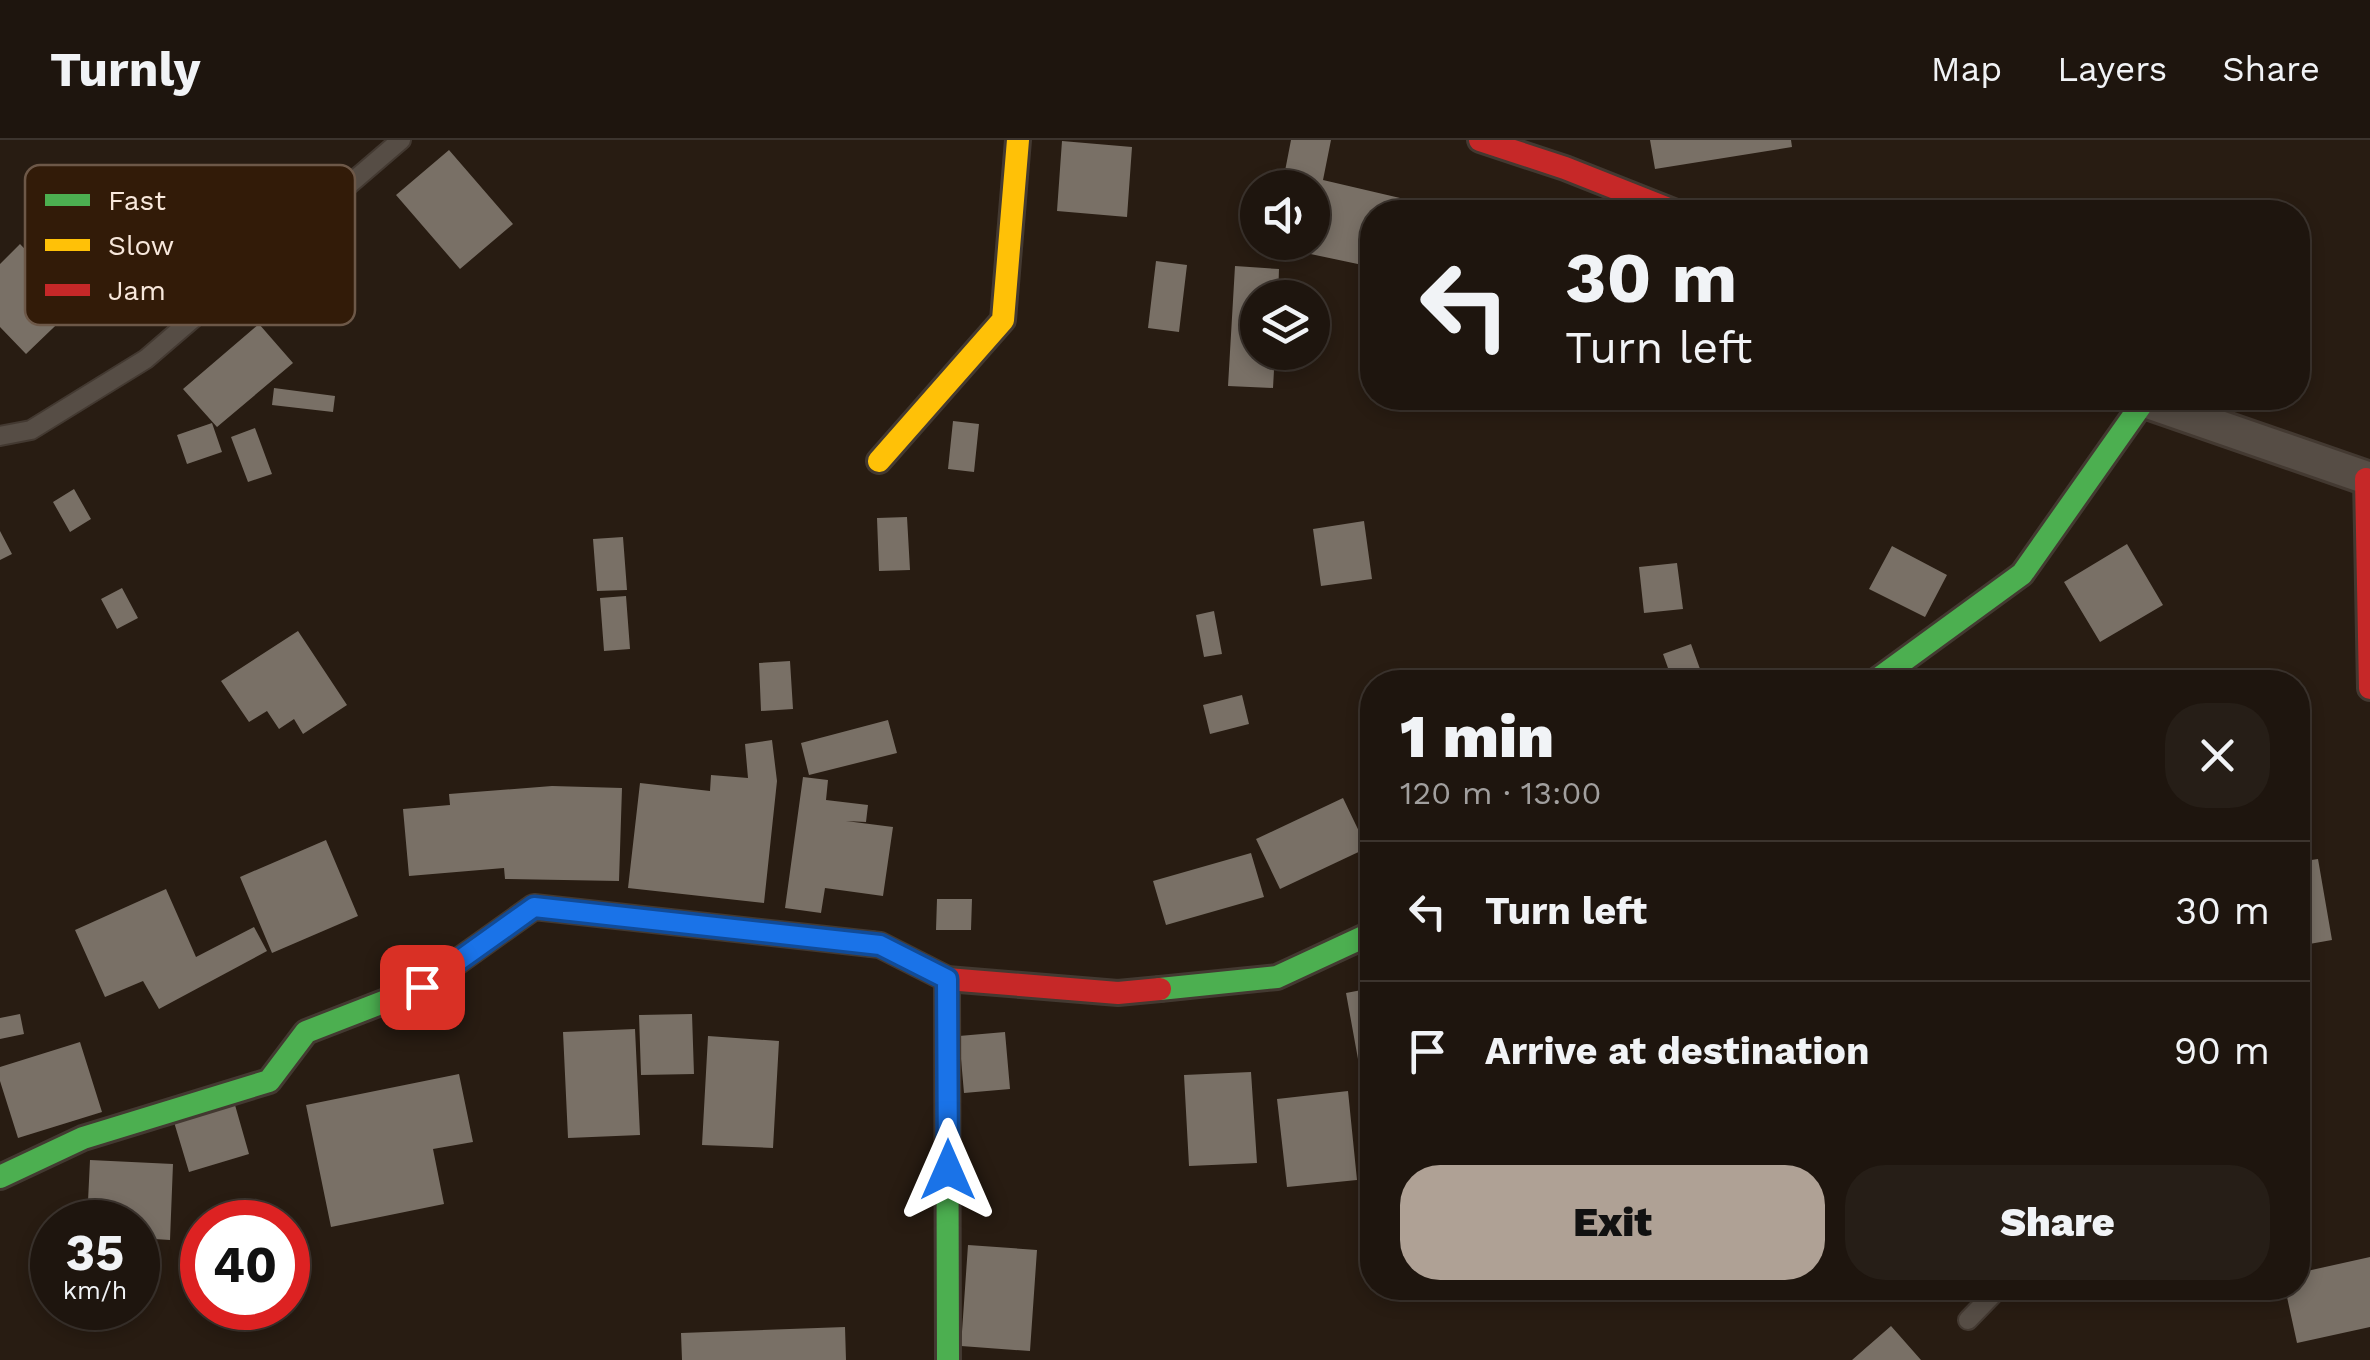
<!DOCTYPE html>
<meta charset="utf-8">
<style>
body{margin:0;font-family:"Work Sans",sans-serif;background:#261e17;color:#f1f3f6;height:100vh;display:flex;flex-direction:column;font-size:38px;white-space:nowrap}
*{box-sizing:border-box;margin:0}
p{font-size:32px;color:#a19f9e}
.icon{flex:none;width:55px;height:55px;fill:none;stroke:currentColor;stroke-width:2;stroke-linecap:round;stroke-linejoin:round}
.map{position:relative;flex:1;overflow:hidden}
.drawer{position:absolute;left:1360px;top:530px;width:950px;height:630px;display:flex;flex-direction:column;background:#1e150e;border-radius:40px;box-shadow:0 5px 15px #0003,0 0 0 2px #3c342e}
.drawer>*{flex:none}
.banner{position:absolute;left:1360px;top:60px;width:950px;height:210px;border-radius:40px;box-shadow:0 5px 15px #0003,0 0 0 2px #3c342e;background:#1e150e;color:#f1f3f6;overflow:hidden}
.fabs{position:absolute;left:1240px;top:30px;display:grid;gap:20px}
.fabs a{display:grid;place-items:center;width:90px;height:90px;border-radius:50%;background:#1e150e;box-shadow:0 5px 15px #0003,0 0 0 2px #3c342e;font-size:50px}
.speed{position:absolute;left:30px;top:1060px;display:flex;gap:20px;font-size:50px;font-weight:700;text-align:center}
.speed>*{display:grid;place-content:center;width:130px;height:130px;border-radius:50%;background:#1e150e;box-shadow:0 5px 15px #0003,0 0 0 2px #3c342e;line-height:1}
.speed small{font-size:25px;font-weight:400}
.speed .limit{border:15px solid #d22;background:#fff;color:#111}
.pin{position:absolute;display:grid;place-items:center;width:85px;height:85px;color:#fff;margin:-42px;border-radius:20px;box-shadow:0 5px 15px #0006}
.me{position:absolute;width:110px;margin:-55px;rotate:0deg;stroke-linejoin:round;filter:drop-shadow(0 0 8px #0008)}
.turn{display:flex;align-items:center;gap:35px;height:210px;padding:0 40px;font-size:45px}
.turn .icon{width:130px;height:130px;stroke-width:2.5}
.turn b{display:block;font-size:70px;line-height:85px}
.round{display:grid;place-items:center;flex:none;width:105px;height:105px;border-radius:40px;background:#261e17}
.overview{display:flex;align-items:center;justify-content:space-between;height:170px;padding:0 40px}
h1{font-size:60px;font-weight:800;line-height:75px}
.button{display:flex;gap:20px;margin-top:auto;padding:20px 40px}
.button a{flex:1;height:115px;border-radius:40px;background:#afa195;color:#111;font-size:40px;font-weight:800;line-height:115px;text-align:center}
.button a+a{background:#261e17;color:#f1f3f6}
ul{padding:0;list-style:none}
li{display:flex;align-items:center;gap:30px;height:140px;padding:0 40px;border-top:2px solid #3c342e}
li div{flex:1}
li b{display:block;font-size:38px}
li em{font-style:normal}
header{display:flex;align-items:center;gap:60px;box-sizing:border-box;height:140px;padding:0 50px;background:#1e150e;border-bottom:2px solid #3c342e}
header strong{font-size:48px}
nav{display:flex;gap:55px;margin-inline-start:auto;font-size:35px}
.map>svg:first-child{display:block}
</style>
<header>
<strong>Turnly</strong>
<nav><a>Map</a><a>Layers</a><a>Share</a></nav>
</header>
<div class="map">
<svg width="2370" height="1220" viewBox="0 0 2370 1220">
<rect width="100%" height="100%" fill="#281c12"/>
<path fill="#797066" d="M1291,0h40l-8,40 137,32h-88v55l-90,-19 2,-6h28v-54h-16l3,-14 -14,-3z
M1650,0h141l1,7 -137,22z
M1062,1l70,6 -5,70 -70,-6z
M449,10l64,74 -53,45 -64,-74z
M20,104l58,60 -52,50 -26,-27v-63z
M1156,121l31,4 -8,67 -31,-4z
M1235,126l44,3 -1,29h-20v54h17l-2,36 -45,-2z
M259,184l34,39 -76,64 -34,-38z
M274,248l61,8 -2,16 -61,-7z
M953,281l26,3 -5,48 -26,-3z
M212,283l10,29 -35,12 -10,-29z
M255,288l17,46 -24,8 -17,-45z
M74,349l17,30 -21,13 -17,-30z
M907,377l3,53 -31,1 -2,-53z
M1364,381l8,58 -51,7 -8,-57z
M0,391l12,23 -12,6z
M623,397l4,53 -30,1 -4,-52z
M2127,404l36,61 -63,37 -36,-60z
M1892,406l55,29 -22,42 -56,-28z
M1677,423l6,46 -39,4 -5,-46z
M122,448l16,30 -21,11 -16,-30z
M626,456l4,53 -26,2 -4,-53z
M1214,471l8,43 -18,3 -8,-42z
M298,491l49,74 -44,29 -9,-15 -15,10 -12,-18 -18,11 -28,-41z
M1691,504l13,36 -31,2 -10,-28z
M790,521l3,48 -32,2 -2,-48z
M1242,555l7,29 -39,10 -7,-29z
M888,580l9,33 -88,22 -8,-32z
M1362,583h10v55h-10z
M772,600l5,41 -13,122 -136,-15 12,-105 70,8 1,-16 37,3 -3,-34z
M803,637l25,3 -2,20 42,5 -2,17 -20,-1 47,6 -10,69 -58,-8 -4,25 -36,-5z
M552,646l70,2 -3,93 -114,-2 -1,-11 -95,8 -6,-67 47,-4 -1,-11z
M1343,658l24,50 -87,41 -24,-50z
M326,700l32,76 -86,37 -32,-76z
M1251,713l13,44 -98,28 -13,-44z
M2318,719l14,81 -34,6v-84z
M166,749l30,68 58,-30 13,24 -108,58 -16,-28 -38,16 -30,-67z
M937,759h35l-1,31h-35z
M1372,848v69l-14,2 -12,-66z
M20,874l4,20 -24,5v-21z
M692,874l2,60 -53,1 -2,-60z
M635,889l5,106 -72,3 -5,-106z
M1005,892l5,57 -46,4 -5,-57z
M708,896l71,5 -6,107 -71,-3z
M80,902l22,70 -84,26 -18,-57v-14z
M1251,932l6,91 -68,3 -5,-91z
M459,934l14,68 -40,7 11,55 -113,23 -25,-122z
M1348,951l9,89 -70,7 -10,-88z
M235,965l14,49 -60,18 -15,-50z
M90,1020l83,4 -3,76 -32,-2v-16h-51z
M49,1085l3,2v39l-15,-5z
M968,1105l69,5 -7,101 -69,-5z
M2370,1117v70l-73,16 -12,-55h13v-15z
M1891,1186l30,34h-69z
M845,1187l1,33h-164l-1,-27z"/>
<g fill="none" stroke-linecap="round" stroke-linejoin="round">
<g stroke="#433931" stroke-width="22">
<path id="lane" d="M0,296l31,-6 115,-71 255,-219
M1968,1180l31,-32"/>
</g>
<g stroke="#433931" stroke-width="38">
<path id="street" d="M2136,258l234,81"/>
</g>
<g stroke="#433931" stroke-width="28">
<path id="fast" d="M1874,542l148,-108 122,-173
M947,839l1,381
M1160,849l117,-12 95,-44
M0,1037l83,-39 186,-57 37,-49 116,-45 112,-80 337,37"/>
</g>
<g stroke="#433931" stroke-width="28">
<path id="slow" d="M879,321l124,-141 15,-180"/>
</g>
<g stroke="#433931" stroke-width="28">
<path id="jam" d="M1480,0l85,28 111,44
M2366,339l4,209
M871,804l9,1 67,34 171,14 42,-4"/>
</g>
<use href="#lane" stroke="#564d45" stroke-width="18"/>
<use href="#street" stroke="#564d45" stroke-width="32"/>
<use href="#fast" stroke="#4caf50" stroke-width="22"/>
<use href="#slow" stroke="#ffc107" stroke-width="22"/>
<use href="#jam" stroke="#c62828" stroke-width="22"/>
</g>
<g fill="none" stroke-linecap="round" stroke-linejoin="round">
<g stroke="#114b97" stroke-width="25">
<path id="route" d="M422,847l112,-80 346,38 67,34 1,191"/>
</g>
<use href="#route" stroke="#1a73e8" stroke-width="18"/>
</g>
<rect x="25" y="25" width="330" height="160" rx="15" fill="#321b08" stroke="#6d5848" stroke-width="2.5"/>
<rect x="45" y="54" width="45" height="12" fill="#4caf50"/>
<rect x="45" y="99" width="45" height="12" fill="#ffc107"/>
<rect x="45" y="144" width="45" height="12" fill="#c62828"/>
<g font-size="28" fill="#f8e8dc">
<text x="108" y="70">Fast</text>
<text x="108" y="115">Slow</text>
<text x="108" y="160">Jam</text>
</g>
</svg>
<div class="fabs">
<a><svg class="icon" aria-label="sound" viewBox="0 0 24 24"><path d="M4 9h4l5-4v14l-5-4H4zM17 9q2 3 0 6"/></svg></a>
<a><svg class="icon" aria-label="layers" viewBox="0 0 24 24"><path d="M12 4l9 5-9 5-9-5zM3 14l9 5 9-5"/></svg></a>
</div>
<div class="speed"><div>35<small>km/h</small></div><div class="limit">40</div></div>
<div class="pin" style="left:422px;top:847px;background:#d93025"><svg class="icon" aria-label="arrive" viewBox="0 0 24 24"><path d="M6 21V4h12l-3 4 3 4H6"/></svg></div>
<svg class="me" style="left:948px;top:1030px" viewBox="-20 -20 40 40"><path d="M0-17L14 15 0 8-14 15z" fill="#1a73e8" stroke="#fff" stroke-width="4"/></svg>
<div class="banner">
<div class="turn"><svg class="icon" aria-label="left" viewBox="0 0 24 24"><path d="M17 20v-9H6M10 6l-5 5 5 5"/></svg><div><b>30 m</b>Turn left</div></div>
</div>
<section class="drawer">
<div class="overview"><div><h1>1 min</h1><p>120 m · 13:00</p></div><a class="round"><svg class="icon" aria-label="close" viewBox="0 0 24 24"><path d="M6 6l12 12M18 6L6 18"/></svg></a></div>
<ul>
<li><svg class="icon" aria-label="left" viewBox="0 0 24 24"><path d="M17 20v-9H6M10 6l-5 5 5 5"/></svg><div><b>Turn left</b></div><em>30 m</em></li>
<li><svg class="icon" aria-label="arrive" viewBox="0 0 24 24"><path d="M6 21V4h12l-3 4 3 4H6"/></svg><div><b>Arrive at destination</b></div><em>90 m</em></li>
</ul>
<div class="button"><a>Exit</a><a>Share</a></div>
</section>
</div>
